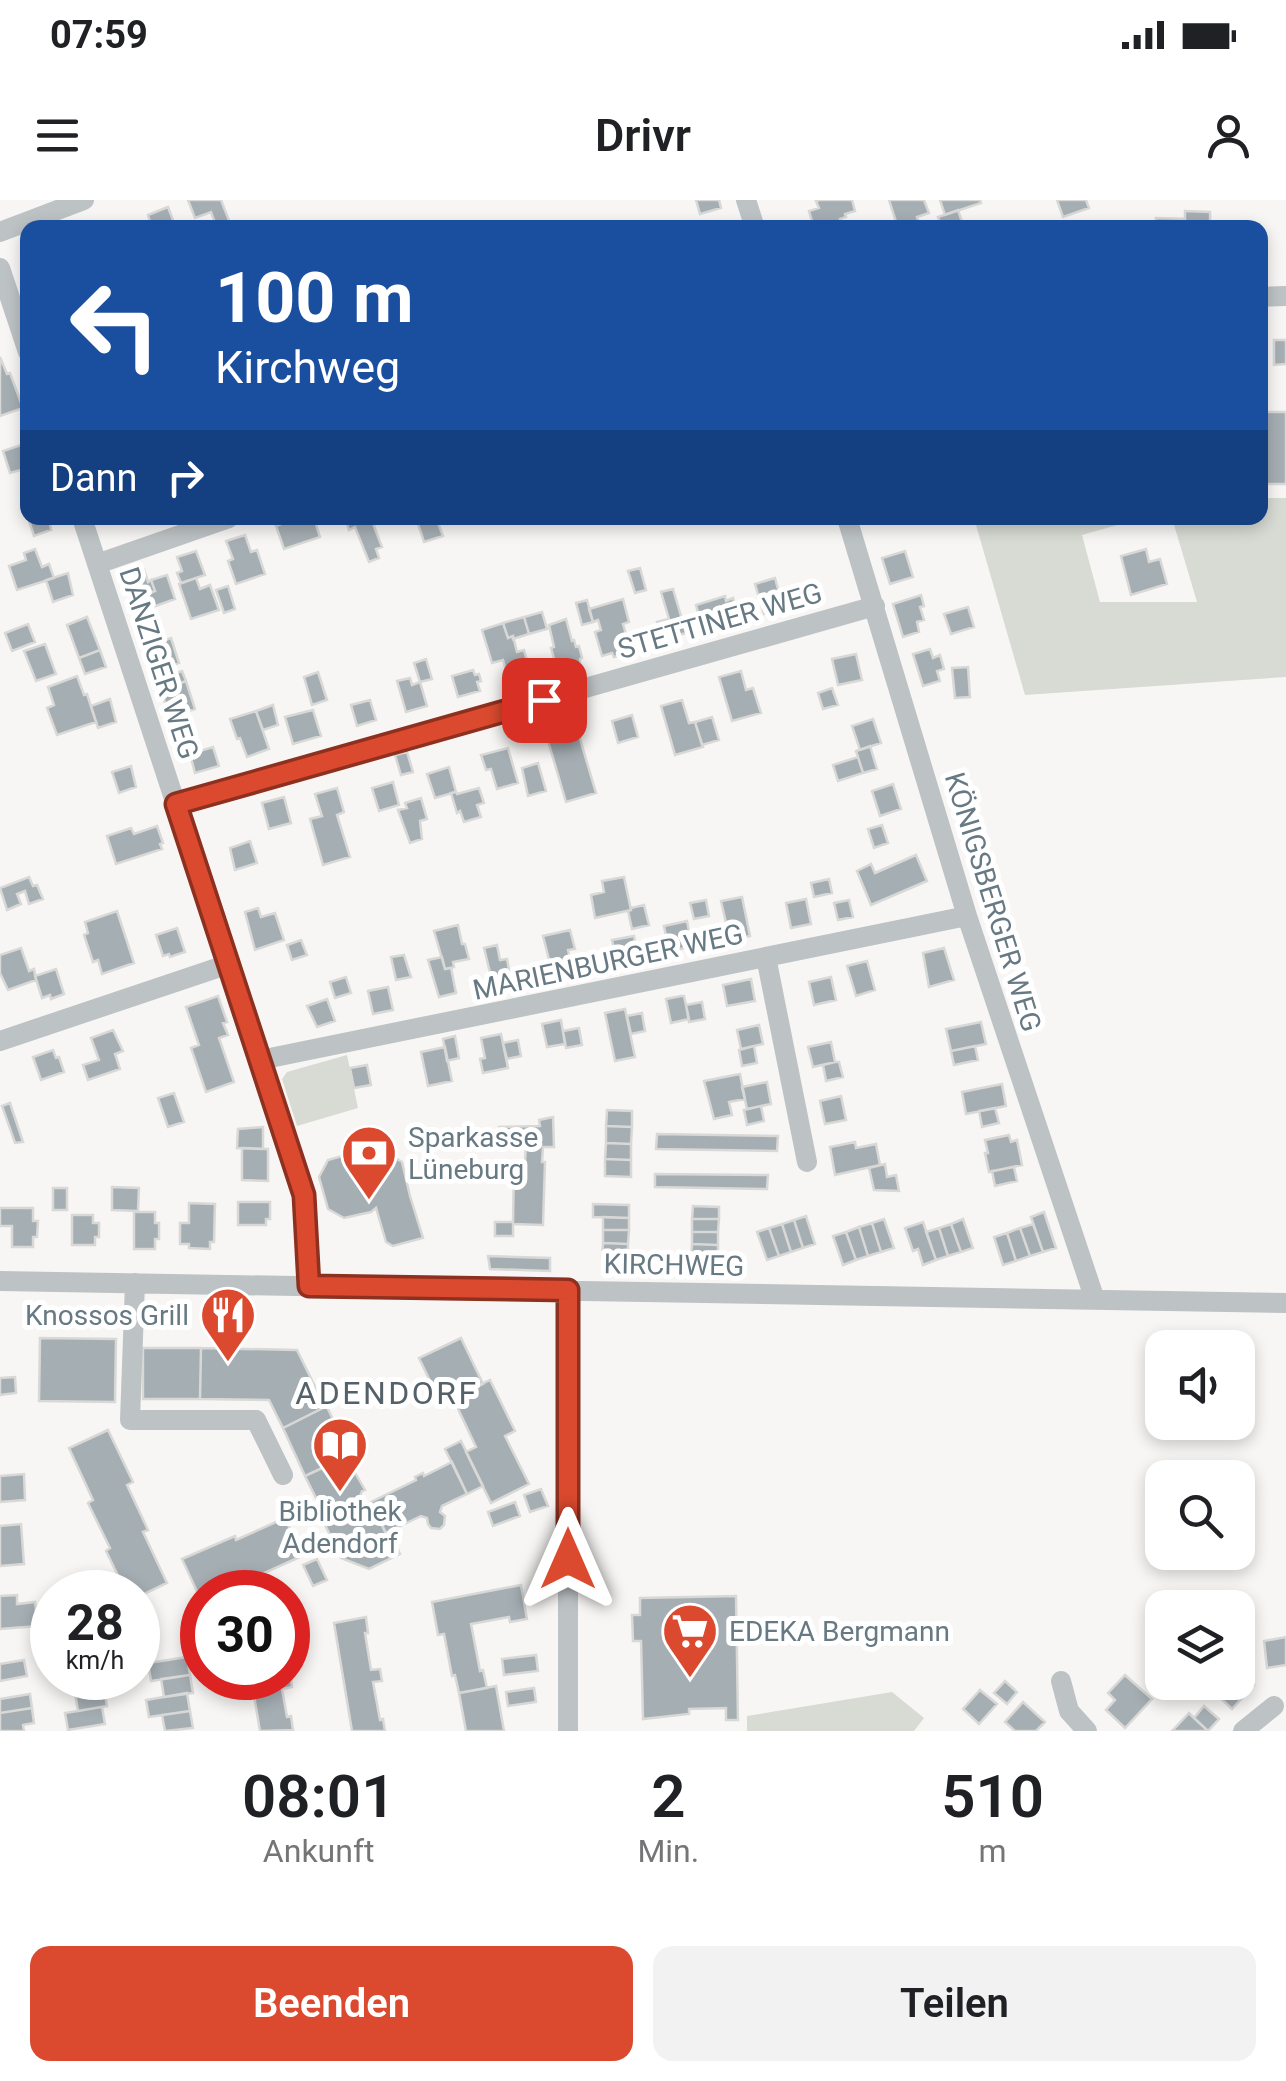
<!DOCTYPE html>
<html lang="de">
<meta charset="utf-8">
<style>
body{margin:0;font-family:Roboto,sans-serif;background:#f2f2f2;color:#202124;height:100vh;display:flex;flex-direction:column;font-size:38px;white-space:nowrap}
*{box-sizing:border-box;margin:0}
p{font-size:32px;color:#757577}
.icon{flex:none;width:55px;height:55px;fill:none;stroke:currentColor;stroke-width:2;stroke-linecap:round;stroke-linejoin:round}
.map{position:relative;height:1531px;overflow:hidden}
.drawer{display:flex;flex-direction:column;background:#fff;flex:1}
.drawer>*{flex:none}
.guide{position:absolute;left:20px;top:20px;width:1248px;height:305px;border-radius:20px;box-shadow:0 5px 15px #0003;background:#1a4fa0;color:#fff;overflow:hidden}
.fabs{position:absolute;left:1145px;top:1130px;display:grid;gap:20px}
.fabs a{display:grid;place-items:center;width:110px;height:110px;border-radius:20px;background:#fff;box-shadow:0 5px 15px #0003;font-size:50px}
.speed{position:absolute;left:30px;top:1370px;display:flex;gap:20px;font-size:50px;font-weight:700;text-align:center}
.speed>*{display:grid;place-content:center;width:130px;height:130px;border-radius:50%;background:#fff;box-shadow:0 5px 15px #0003;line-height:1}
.speed small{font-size:25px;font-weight:400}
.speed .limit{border:15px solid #d22;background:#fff;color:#111}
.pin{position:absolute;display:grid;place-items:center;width:85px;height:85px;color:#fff;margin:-42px;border-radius:20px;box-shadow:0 5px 15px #0006}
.me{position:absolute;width:110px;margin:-55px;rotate:0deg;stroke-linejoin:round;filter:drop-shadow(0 0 8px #0008)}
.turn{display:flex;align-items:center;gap:35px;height:210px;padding:0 30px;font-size:45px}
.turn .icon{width:130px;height:130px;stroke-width:2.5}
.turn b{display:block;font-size:70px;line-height:85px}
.then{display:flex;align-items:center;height:95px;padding:0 30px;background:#0003;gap:20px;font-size:38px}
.eta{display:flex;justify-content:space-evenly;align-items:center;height:170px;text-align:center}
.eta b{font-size:60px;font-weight:600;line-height:70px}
.action{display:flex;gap:20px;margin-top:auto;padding:20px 30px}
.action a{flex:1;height:115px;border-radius:20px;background:#db4a2f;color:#fff;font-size:40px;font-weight:600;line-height:115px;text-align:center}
.action a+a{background:#f2f2f2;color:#202124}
.status{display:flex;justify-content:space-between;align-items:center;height:70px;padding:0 50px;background:#fff;direction:ltr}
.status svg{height:28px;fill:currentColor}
header{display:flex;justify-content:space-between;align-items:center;height:130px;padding:0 30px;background:#fff;font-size:45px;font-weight:600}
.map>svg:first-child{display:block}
</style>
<div class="status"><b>07:59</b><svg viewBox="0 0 49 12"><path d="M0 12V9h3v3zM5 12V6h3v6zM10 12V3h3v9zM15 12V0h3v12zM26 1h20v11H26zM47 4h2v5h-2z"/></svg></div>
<header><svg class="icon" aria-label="menu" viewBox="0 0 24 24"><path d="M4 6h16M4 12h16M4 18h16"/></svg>Drivr<svg class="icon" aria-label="person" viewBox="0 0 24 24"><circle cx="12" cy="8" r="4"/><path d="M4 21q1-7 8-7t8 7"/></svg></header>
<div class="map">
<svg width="1286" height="1531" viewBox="0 0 1286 1531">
<rect width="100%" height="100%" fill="#f7f6f4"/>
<path fill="#d7dbd3" d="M1260,298h26v179l-261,18 -51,-177h168l-60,17 18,67h97l-25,-84h88z
M347,855l11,53 -61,18 -15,-47 5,-7z
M892,1492l32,26 -10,13h-167v-15z"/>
<path fill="#a5aeb3" stroke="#d8d8d6" stroke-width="2.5" d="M188,0h33l9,23 -13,5 -6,-16 -16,6z
M696,0h23l2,8 -21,6z
M820,0h32l3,11 -10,3 1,3 -6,2 3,9h-29l-5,-17 10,-3 -3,-7z
M889,0h35l5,13 -12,4 2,5 -21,6z
M940,0h40l1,3 -36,12z
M1057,0h29l3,8 -26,9z
M168,7l8,21h-7l-2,-4 -15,4 -4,-13z
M958,10l5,15 -21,3 -4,-11z
M1185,11l25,1v16h-54v-10l29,1z
M1274,140h12v24l-12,1z
M0,157l7,17 3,-1 13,35 -23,8z
M1260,212h26v72h-26z
M24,244l4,10 -3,4 3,10 -18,5 -7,-22z
M28,318h21l2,12 -17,6z
M297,318h17l6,19 -36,12 -8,-23z
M345,318h22l1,4 4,-1 10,26 -6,2 3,9 -10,4 -14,-35 -6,3z
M436,318l7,18 -19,6 -6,-18z
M245,335l6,17 6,-2 8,24 -29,10 -8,-23 5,-2 -7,-18z
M35,349l7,18 7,-3 5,14 -37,12 -8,-24 17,-6 -2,-7z
M1146,349l3,13 11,-3 7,25 -36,11 -10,-39z
M196,351l9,24 -24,8 -4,-10 5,-2 -5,-14z
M905,351l8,26 -23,7 -8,-26z
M640,368l6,22 -11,3 -7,-22z
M144,369l4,13 3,-2 4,11 -20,7 -8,-23z
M68,373l5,22 -20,7 -7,-22z
M167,375l8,24 -22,8 -5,-13 7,-3 -4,-11z
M196,378l4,11 10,-4 9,25 -28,9 -12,-35z
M775,378l8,30 -19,6 -9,-30z
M228,386l7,23 -11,4 -8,-23z
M673,389l13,44 -24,7 -5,-18 12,-3 -8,-27z
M921,395l3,11 -4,1 4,13 -7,2 2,10 -16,5 -10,-33z
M725,396l1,5 7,-3 7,25 -21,6 -2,-10 -16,5 -5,-19z
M623,399l6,23 -6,2 7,24 -9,3v4l-7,2 -2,-4 -10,3 -7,-24 6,-2 -3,-10 -5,2 -4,-13z
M587,400l6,22 -11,3 -6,-22z
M968,407l6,20 -23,7 -7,-20z
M542,412l5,17 -18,5 -5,-17z
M87,417l13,33 -21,8 -12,-33z
M524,417l5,17 -16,5v-3l-5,2 -5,-15z
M566,419l6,22 2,-1 2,7 3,-1 3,12 -2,1v3l-23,7 -6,-21 3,-1 -5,-22z
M503,423l5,15 5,-2 4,16 7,-2 7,26 -22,6 -6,-22 -11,3 -10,-33z
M28,424l7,18 -23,9 -7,-18z
M171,438l8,25 -21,7 -8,-25z
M45,444l11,30 -20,7 -12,-30z
M930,449l3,9 7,-3 4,14 -7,2 3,10 -17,5 -10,-32z
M100,450l6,17 -21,7 -6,-16z
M856,454l6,26 -24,5 -6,-26z
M426,459l6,20 -12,3 -6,-19z
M968,467l2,30 -15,1 -3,-30z
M473,470l2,5 4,-1 2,7 -4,1 3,9 -22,6 -6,-21z
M182,471l4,10 -25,9 -4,-11z
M741,471l5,19 7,-2 8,25 -29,8 -13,-44z
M318,472l9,28 -15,5 -8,-28z
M77,476l7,19 3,-1 9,28 -39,13 -10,-27 7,-3 -6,-18z
M410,478l2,7 8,-3 7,24 -21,6 -9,-31z
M186,481l9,28 -25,9 -9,-28z
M832,488l6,17 -15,4 -5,-16z
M110,499l6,23 -18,6 -7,-22z
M370,500l6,20 -19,6 -6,-21z
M682,500l7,23 6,-1 8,25 -28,8 -14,-49z
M273,505l5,20 -15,5 -7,-19z
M313,510l8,26 -28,8 -8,-27z
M256,511l13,38 -22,8 -7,-19 -3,1 -7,-20z
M632,515l6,22 -20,6 -6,-22z
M712,517l7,23 -17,5 -7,-23z
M873,519l8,24 -21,7 -8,-24z
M578,532l18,61 -30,9 -18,-61z
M870,546l7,23 -14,4 -7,-22z
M213,547l6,19 -24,7 -5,-19z
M508,548l10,35 -21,6 -6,-20 -5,1 -5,-15z
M407,552l6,20 -12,3 -6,-20z
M858,557l5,16 -25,8 -5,-16z
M538,563l8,28 -18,5 -6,-28z
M131,566l5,21 -17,6 -7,-21z
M449,567l7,25 -21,6 -8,-24z
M393,582l6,23 -20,6 -7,-23z
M893,584l8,25 -21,7 -8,-25z
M337,588l7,24 -7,3 13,42 -27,8 -13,-46 12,-3 -7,-22z
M479,588l5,15 -7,2 4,12 -17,5 -4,-11 -3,2 -6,-20 5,-1 1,2z
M284,597l7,26 -22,6 -7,-26z
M421,598l6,21 -7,2 2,18 -12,4 -12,-33 9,-2 -2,-5z
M882,625l6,18 -14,5 -6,-19z
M157,626l6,17 -3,1 2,5 -46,15 -9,-28 24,-8 3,6z
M250,641l7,22 -22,7 -5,-22z
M916,655l11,26 -56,24 -14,-34 14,-7 4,9z
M29,677l4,9 4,-1 6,14 -14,5 -4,-13 -8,3 4,10 -14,6 -7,-22z
M624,677l7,33 -36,8 -4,-23 13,-3 -2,-11z
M829,679l3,14 -18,4 -3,-14z
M742,697l8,39 -20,4 -9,-39z
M806,699l5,25 -20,4 -5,-25z
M706,700l3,16 -15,3 -4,-16z
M849,700l4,17 -15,3 -4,-17z
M644,705l5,20 -17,4 -4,-18 3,-1v-2z
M258,708l3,9 14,-4 9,27 -29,10 -10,-38z
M117,711l17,52 -32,11 -4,-14 -5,2 -9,-27 4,-2 -3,-11z
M687,721l5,26 -23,4 -5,-25z
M458,725l4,19h3l4,15 -16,3 1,5 -9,2 -11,-38z
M177,728l8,24 -15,5 -1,-3 -6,2 -7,-21z
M570,730l5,19 -7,1 5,21 -20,4 -10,-39z
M634,736l4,22 -21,5 -5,-23z
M301,740l6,15 -15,5 -5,-15z
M497,745l3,15 7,-1 4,22 -18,4 -9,-37z
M21,748l8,23 5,-2 2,11 -28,10 -8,-17v-18z
M944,748l10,32 -25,7 -6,-34z
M404,755l7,22 -15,3 -5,-23z
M442,757l3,12 6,-1 5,25 -17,4 -11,-37z
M867,761l8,29 -19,6 -9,-30z
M56,769l8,25 -13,5 -1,-4 -8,3 -7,-22z
M346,777l5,16 -16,5 -5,-16z
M831,777l5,23 -22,5 -5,-23z
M751,779l4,22 -28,5 -4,-21z
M388,787l5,23 -20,4 -5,-23z
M218,796l9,26 -4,1 5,12 -9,3 15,44 -28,10 -15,-44 8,-3 -13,-38z
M681,796h3l5,23 -18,4 -5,-24z
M327,799l8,22 -18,6 -10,-21z
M702,802l3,17 -16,3 -3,-17z
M625,809l10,48 -20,4 -10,-48z
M642,813l3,18 -14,3 -4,-18z
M561,820l4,24 -18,3 -5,-23z
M981,822l5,22 -35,7 -5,-22z
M759,825l4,19 -22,5 -4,-19z
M579,828l3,17 -16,3 -3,-17z
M113,830l10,21 -8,3 5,15 -32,11 -5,-15 16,-5 -8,-22z
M501,834l7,34 -25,5 -3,-14 5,-1 -4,-20z
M455,836l4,22 -12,3 -4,-22z
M518,840l3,16 -14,3 -4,-16z
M831,842l4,20 -22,5 -5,-20z
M754,846l3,17 -15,3 -3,-16z
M975,846l3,14 -24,5 -3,-14z
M445,847l7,34 -24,5 -7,-34z
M53,850l3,8 3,-1 5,15 -23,8 -8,-23z
M835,862h4l4,15 -17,4 -3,-16z
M367,865l4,20 -17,3 -4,-20z
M740,874l5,25 -16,3 3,13 -18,4 -10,-38z
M767,882l4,22 -24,5 -5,-22z
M1002,884l4,22 -40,8 -4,-22z
M174,893l10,29 -16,5 -10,-29z
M841,896l5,24 -21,4 -5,-23z
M10,903l13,39 -8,1 -13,-37z
M761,906l3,15 -17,4 -3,-15z
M995,908l4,15 -17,4 -3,-16z
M607,910l25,1v16l-26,-1z
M553,917l1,30h-11l-1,15h3l-2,63 -30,-1 1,-62h11l1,-16h-27v-19l41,-1 -1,-6z
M606,926l26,1 -1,17 -25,-1z
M263,927v22l-26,-1 1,-19z
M657,934l121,2 -1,15 -121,-2z
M1009,935l2,7 6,-2 5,25 -33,7 -4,-19h3l-3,-13z
M855,942l1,6 20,-4 4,21 -45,10 -5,-28z
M606,943l25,1v16l-26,-1z
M242,948l26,1v32l-26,-1z
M370,948l15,8 2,6 10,-3 5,3 8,34 13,42 -30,8 -7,-4 -10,-34 -5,4 -27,6 -16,-9 -9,-32 9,-17z
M605,959l26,1v17l-26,-1z
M885,964l2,13 9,-2 3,16 -25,-1 -5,-22z
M1014,967l3,14 -22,5 -3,-15z
M655,974l113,1 -1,14 -112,-2z
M112,987l27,1 -1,23 -26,-1z
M53,988h14v22h-14z
M238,1002h32v17h-4v6h-28z
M189,1003l26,1 -1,38h-4v7l-21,-1v-4h-9v-21h9z
M593,1004l36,1v13l-36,-1z
M693,1006l26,1v12h-27z
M0,1008h33v13h5l-1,16h-4v10h-21v-21h-12z
M134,1012h21v11h4v16h-4v10h-21z
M1044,1012l12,36 -13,4 -12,-35z
M72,1015h21v8h6v14h-4v8h-23z
M806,1016l9,28 -12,4 -9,-28z
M603,1017l26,1v12h-26z
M692,1019h27l-1,13h-26z
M884,1019l10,29 -13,4 -9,-29z
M963,1019l10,29 -12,4 -10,-28z
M794,1020l9,28 -12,4 -9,-28z
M495,1022h18v14h-18z
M923,1022l13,38 -13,5 -5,-16 -5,2 -8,-23z
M872,1023l9,29 -13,4 -9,-29z
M782,1024l9,28 -12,4 -10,-28z
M951,1024l10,28 -13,4 -9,-28z
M1033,1024l10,28 -13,4 -10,-28z
M859,1027l9,29 -12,4 -10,-28z
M769,1028l10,28 -12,4 -10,-28z
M939,1028l9,28 -12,4 -10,-28z
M1020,1028l10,28 -14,5 -9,-28z
M603,1030h26l-1,14 -25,-1z
M692,1032h26v13l-26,-1z
M846,1032l10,28 -13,5 -10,-29z
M1007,1033l9,28 -13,4 -9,-28z
M603,1043l25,1v13l-26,-1z
M692,1044l26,1v13l-27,-1z
M488,1056l62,2v13l-60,-2z
M40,1138l76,1 -1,63 -76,-1z
M461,1138l22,46 -42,20 -22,-46z
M143,1148h58l-1,51h-57z
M201,1148l96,2 28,57 -42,21 -14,-28 -69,-1z
M15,1177l1,16 -16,2v-17z
M490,1180l25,51 -10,5 24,48 -38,19 -25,-51 10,-5 -23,-49z
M325,1207h2l23,48 -45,21 -22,-48z
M108,1230l25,52 -6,3 21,45 -5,2 24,51 -29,14v-5h-12l-20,-41 4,-3 -22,-45 5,-3 -24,-52z
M461,1241l22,45 -16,8 -22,-45z
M346,1257l19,33 -3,1 -6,16 6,3 10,-5 16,33 6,3 6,13 -31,15 -28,-11 -24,-50 1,-6 -13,-26z
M452,1262l15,32 -25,12 -2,6 5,4 -1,9 -4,4 -9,-1 -3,-4 -1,-6 -6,-2 -35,17 -15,-31 45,-22 -1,-3 8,-4 1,3z
M24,1274l1,26 -25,2v-26z
M541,1289l7,17 -18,6 -6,-17z
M515,1302l5,14 -27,10 -5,-14z
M285,1318l17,38 -49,22 -1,-4 -41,18h-9v4l-2,2 -18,-39 53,-23 1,4z
M21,1324l3,40 -24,2v-40z
M317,1359l10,21 -14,6 -10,-21z
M521,1385l6,34 -17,3 -1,-5 -38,7 9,47 3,-1 4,18 -28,5 -4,-18 -3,1 -8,-42 -6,1 -6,-33z
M17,1395v9l18,-2 3,24 -38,3v-33z
M736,1396l2,124h-12v-12l-37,1v5l-46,5 -2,-78h-8l-1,-26h8v-17z
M366,1417l2,16h-3l6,37 9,-1 2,12 -9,1 7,38 3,-1 2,12h-33l-18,-108z
M1286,1437v28l-19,3 -3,-27z
M536,1455l2,16 -34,4 -2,-16z
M187,1457l3,18 -39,6 -3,-18z
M24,1460l3,16 -27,5v-17z
M1238,1469l16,16 -22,24 -18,-17 9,-10h15z
M190,1475l3,18 -29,4 -3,-18z
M1125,1475l27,24 -27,29 -19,-18 9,-10 -7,-7z
M291,1476l1,11 -10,2 5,28 4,-1 2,14 -33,1 -9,-53z
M73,1478h29l2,10 -29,5z
M1005,1481l12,11 -10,12 -13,-11z
M496,1486l8,45h-38l-7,-38z
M104,1488l3,18 -29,5 -3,-18z
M534,1488l2,14 -28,4 -2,-14z
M980,1490l17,14 -18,20 -16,-15z
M187,1493l3,18 -41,6 -3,-17z
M30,1494l2,14 -32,5v-14z
M1023,1502l22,20 -9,9h-21l-10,-9z
M1204,1506l15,13 -11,12 -14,-13z
M102,1507l3,17 -37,6 -3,-17z
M32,1508l2,15 -11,2 1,6h-24v-18z
M190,1511l3,17 -28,3 -3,-16z
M1189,1513l5,5 14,13h-36z"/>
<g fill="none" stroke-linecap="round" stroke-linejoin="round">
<path stroke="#bdc2c5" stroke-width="20" d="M746,0l9,28
M0,32l84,-32
M0,68l28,84
M1260,97l26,-1
M82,318l222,677 5,91
M847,318l120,398 128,384
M97,364l132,-46
M176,604l699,-198
M766,757l41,205
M0,841l229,-77
M260,860l707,-144
M0,1081l1286,22
M135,1083l-5,137h126l27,55
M568,1090v441
M1061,1481l8,30 18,20
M1243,1531l31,-25"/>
</g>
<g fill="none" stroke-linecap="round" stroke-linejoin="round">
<g stroke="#8e301f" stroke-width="25">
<path id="route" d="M544,500l-368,104 128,391 5,91 259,4v269"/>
</g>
<use href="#route" stroke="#db4a2f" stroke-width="18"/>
</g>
<defs>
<g id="bank-pin" transform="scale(2.875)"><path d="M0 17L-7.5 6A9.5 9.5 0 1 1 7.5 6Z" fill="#db4a2f" stroke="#fff"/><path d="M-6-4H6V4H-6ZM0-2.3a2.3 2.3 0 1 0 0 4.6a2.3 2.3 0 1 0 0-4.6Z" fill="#fff"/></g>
<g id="restaurant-pin" transform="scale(2.875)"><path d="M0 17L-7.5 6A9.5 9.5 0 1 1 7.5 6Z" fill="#db4a2f" stroke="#fff"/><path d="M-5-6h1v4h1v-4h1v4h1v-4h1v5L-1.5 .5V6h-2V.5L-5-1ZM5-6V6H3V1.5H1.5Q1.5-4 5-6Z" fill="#fff"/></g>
<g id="library-pin" transform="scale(2.875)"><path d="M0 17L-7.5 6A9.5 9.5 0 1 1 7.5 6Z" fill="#db4a2f" stroke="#fff"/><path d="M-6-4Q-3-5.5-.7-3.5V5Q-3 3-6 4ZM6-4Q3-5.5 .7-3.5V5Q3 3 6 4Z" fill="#fff"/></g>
<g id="supermarket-pin" transform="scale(2.875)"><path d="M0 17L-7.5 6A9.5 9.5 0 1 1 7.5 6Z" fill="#db4a2f" stroke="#fff"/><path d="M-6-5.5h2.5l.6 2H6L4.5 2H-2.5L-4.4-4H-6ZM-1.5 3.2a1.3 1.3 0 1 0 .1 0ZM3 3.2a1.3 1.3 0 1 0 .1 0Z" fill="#fff"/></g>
</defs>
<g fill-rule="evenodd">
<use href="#bank-pin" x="369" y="953"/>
<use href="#restaurant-pin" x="228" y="1115"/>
<use href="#library-pin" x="340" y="1245"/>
<use href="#supermarket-pin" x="690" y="1431"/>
</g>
<g text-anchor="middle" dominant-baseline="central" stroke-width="10" stroke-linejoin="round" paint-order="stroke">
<g font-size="28" fill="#677983" stroke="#fff">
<text transform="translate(720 421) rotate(-16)">STETTINER WEG</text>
<text transform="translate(159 463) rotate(72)">DANZIGER WEG</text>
<text transform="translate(993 702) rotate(73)">KÖNIGSBERGER WEG</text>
<text transform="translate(608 762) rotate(-12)">MARIENBURGER WEG</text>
<text transform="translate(674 1065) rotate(1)">KIRCHWEG</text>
</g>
<g font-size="28" fill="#677983" stroke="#fff" text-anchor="start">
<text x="408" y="937">Sparkasse<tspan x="408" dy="32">Lüneburg</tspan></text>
<text x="189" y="1115" text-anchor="end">Knossos Grill</text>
<text x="340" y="1311" text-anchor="middle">Bibliothek<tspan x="340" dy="32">Adendorf</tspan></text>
<text x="729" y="1431">EDEKA Bergmann</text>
</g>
<g font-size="32" letter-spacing="2.5" fill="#556169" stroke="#fff">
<text x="387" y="1193">ADENDORF</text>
</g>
</g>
</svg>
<div class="fabs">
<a><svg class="icon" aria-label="sound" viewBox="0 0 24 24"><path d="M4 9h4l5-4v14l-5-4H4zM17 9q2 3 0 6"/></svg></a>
<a><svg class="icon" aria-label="search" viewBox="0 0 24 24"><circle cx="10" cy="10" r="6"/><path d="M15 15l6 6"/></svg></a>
<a><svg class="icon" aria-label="layers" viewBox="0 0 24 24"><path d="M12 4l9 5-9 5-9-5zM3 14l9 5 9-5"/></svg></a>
</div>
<div class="speed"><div>28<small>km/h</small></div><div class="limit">30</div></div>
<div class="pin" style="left:544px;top:500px;background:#d93025"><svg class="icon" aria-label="arrive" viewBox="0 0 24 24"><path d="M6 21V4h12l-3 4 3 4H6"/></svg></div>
<svg class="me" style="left:568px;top:1359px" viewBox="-20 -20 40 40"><path d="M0-17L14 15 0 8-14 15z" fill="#db4a2f" stroke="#fff" stroke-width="4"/></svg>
<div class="guide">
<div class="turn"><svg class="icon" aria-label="left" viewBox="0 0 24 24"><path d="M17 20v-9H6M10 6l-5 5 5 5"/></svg><div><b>100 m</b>Kirchweg</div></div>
<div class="then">Dann<svg class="icon" aria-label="right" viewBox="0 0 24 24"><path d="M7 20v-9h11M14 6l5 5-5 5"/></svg></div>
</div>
</div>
<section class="drawer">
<div class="eta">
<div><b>08:01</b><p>Ankunft</p></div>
<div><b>2</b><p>Min.</p></div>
<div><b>510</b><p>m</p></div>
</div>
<div class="action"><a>Beenden</a><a>Teilen</a></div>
</section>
